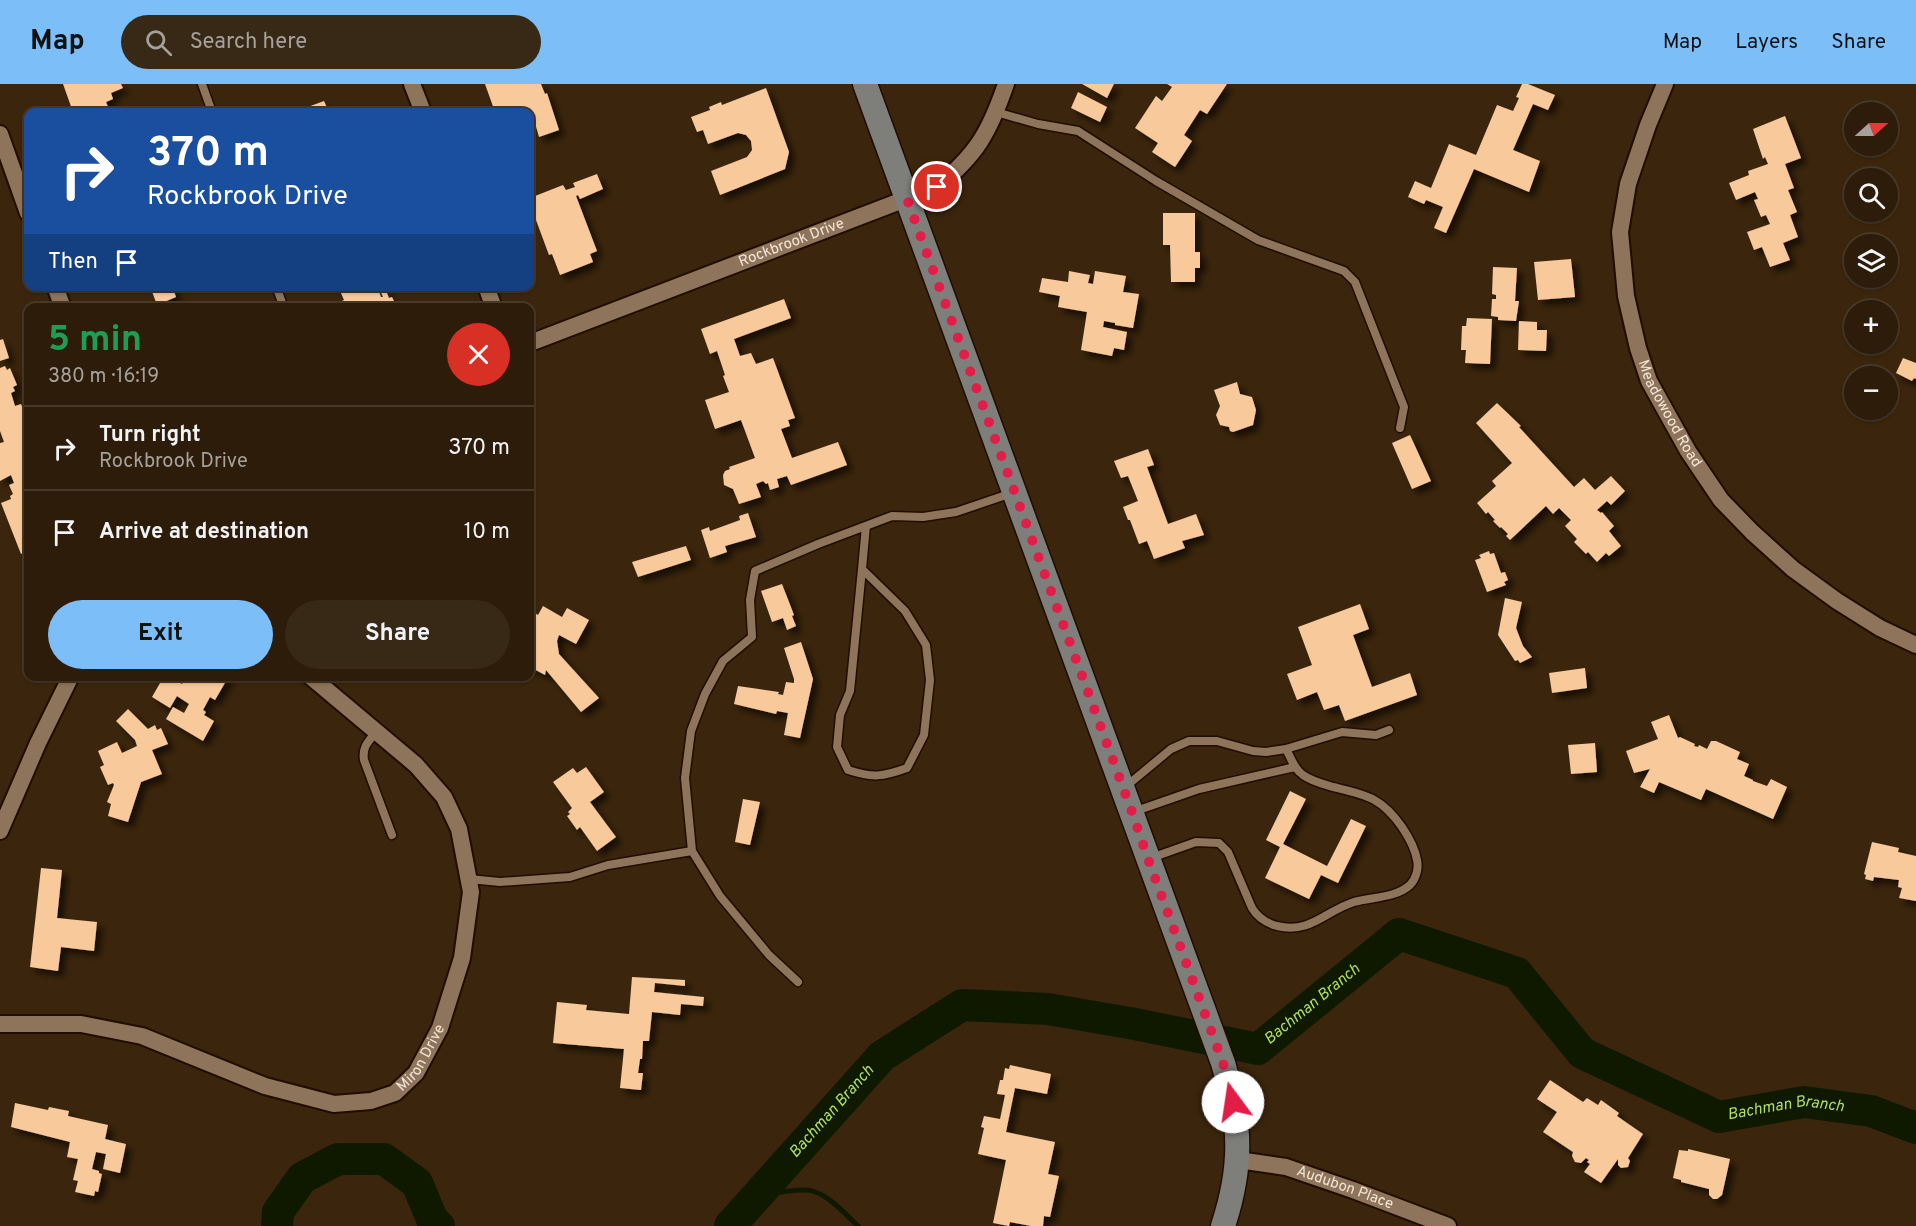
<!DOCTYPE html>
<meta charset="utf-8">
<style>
body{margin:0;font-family:Overpass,sans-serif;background:#382917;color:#f1f3f6;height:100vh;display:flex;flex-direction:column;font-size:22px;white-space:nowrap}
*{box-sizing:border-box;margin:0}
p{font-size:20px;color:#a6a19c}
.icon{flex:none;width:33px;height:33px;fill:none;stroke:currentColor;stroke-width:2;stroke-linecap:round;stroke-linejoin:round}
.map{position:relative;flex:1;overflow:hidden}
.sheet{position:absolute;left:24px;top:219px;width:510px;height:378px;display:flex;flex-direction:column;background:#2c1c09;border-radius:12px;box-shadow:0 2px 4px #0004,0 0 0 2px #483a2a}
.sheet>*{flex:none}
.hud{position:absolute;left:24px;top:24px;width:510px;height:183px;border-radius:12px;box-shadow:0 2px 4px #0004,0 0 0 2px #483a2a;background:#1a4fa0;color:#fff;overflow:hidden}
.needle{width:39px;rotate:69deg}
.buttons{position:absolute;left:1844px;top:18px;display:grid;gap:12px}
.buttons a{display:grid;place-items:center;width:54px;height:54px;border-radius:50%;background:#2c1c09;box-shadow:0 2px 4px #0004,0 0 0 2px #483a2a;font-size:30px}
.pin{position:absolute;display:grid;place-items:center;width:51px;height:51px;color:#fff;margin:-26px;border:3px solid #fff;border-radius:50%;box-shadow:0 2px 6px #0007}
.me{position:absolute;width:66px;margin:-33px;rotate:346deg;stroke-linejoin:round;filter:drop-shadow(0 0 4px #0008)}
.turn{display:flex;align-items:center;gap:21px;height:126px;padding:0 24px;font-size:27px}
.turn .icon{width:78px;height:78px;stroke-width:2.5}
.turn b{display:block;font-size:42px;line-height:51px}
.then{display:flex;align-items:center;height:57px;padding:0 24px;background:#0003;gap:12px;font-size:22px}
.round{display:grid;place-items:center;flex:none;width:63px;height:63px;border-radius:32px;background:#382917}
.head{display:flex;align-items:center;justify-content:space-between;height:102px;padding:0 24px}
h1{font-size:36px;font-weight:700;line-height:45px;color:#1e9e55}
.primary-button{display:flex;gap:12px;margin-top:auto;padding:12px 24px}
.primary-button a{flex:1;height:69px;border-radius:36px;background:#7bbef8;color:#111;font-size:24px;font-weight:700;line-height:69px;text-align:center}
.primary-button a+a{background:#382917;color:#f1f3f6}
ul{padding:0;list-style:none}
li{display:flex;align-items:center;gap:18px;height:84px;padding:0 24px;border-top:2px solid #483a2a}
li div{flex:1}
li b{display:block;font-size:22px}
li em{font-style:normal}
header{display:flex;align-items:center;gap:36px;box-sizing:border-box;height:84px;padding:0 30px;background:#7bbef8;color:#111}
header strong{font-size:28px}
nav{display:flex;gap:33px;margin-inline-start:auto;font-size:21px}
.search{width:420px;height:54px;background:#382917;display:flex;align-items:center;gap:15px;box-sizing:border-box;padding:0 21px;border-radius:33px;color:#a6a19c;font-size:22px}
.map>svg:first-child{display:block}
</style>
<header>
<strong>Map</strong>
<div class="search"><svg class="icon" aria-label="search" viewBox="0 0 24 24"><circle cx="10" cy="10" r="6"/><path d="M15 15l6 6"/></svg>Search here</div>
<nav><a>Map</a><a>Layers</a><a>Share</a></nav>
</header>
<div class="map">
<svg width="1916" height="1142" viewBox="0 0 1916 1142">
<defs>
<filter id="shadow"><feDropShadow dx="5.5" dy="5.5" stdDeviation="3" flood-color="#0009"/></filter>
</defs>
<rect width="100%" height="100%" fill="#3b250c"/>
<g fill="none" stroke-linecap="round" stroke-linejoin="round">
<path stroke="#0f1900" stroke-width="5" d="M757,1112c13,-2 44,-9 56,-5 18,6 32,23 45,35"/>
<g stroke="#0f1900" stroke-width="32">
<path d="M277,1142l1,-14 24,-34 36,-19h46l33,24 15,36 7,7"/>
<path id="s1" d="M730,1142l152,-170 80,-51 86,4 87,15 123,25 141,-115 118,39 65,80 137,64 85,-15 67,9 45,17"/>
</g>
</g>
<path fill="#f8c99b" filter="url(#shadow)" d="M63,0h58l2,4 -12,5 2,6 -7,3 4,10h-37z
M485,0h56l4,10 2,-1 12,37 -20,7 -4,-14 -5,2v-13h-20l-2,-3 -13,3z
M1082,0h32l-7,14z
M1167,0h60l-20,30 -7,-4 -16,25 8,6 -17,26 -23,-15 6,-9 -23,-15 21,-32 6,5 10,-14z
M1522,0h6l27,11 -7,15 -15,-6 -20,46 27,11 -11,31 -55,-23 -28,64 -12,-5 9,-21 -17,-7 -2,4 -16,-7 7,-16 16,7 18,-44 27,11 21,-50 16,6 6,-13 -3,-1z
M766,4l23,64 -4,17 -65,26 -9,-24 36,-14 5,-7 -1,-9 -5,-6 -8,-2 -30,11 -5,-14 -6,2 -6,-15 19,-7 -1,-3 12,-5 1,3z
M1078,8l29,15 -7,15 -29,-14z
M324,17l5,11h-22l-2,-4z
M1785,32l16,42 -16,6 9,24 -6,2 9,22 -7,3 8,22 -15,6 7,17 -20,7 -8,-20 -8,3 -7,-18 23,-8 -4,-9 -5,2 -7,-17 4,-1 -3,-7 -19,8 -7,-17 20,-8 -1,-4 20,-7 -3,-7 -2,2 -10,-30z
M597,90l6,15 -23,10 -2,-4 -2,1 21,55 -7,3 3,8 -33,13 -8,-21 -3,1 -16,-43 3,-1 -6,-13 33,-13 3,5 9,-3 -2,-4z
M1163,129h32v39h5v16h-5v14h-24l-1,-37h-7z
M1571,175l4,38 -37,3 -4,-38z
M1493,183l24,1 -2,33h4l-3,20 -18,-1v-3l-7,-1 1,-17h4v-4l-4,-1z
M1069,187l21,4 -2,8 5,1 2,-13 31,5 -3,16 16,2 -6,34 -18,-3v-2l-11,-2 -1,6 24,5 -3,18 -10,-2 -2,8 -31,-6 6,-38 -29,-5 2,-11 -21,-4 3,-14 26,4z
M150,202h22l4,11 -19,8z
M338,202h16l2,5 10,-4 2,6 10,-4 3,8h2l-3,-7 5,-2 4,10 3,-1 3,6 -12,5h-57l18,-8z
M784,215l7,19 -57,21 6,17 11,-3 5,11 17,-6 22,60 -7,2 2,6 -9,3 11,29 46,-16 9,23 -56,20 -4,-9 -10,3 2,8 -9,3 -2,-7 -2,1 -3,-3 -7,3 5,13 -22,7 -6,-15 -9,-4 -1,-10 2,-4 5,-2 -1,-2 26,-9 -14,-38 -26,9 -10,-29 24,-8 -6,-16 2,-1 -8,-24 -7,3 -9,-25z
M1467,234l25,1 -2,45 -25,-1 1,-13h-5l1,-24h4z
M1519,237l18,1v8h10l-1,21 -28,-1z
M3,255l6,19 -9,3v-21z
M1903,274l13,5v16l-2,-1 -2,3 -16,-8z
M5,282l2,4 3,-2 7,17 -4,2 2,4 -4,2 4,13 6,-2 7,17 -5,2 5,17v111l-7,3 -20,-51 10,-4 -1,-3 3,-2 -4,-9 5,-2 -3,-8 -11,6v-38l4,-1 -4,-11v-63z
M1237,298l3,12 12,3 4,13 -3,15 -20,7 -3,-1 -1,-4 -9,-2 -4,-10 4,-9 -6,-16z
M1497,319l24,23 -2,1 55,60 10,-9 11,12 16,-14 14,15 -14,14 -4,-4 -10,9 4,3 1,-1 12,14 -5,5 12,15 -12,10 -3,-3 -9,9 -9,-10 -2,2 -12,-12 3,-3 -12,-13 6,-6 -12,-12 -6,6 -7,-8 -36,34 -4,-4 2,-2 -7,-7 -1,1 -7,-7 2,-1 -7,-8 -2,2 -9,-11 19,-17 -4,-5 20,-18 -36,-40z
M1410,351l21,46 -19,8 -20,-46z
M1148,365l6,16 -7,2 21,57 28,-10 8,21 -22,6 3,7 -31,11 -7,-18 -8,3 -9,-24h-2l-5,-13 15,-6 -10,-25 -7,2 -7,-17z
M748,429l8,24 -31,9 2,6 -17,6 -9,-28 8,-3 1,4 30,-11 -1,-4z
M686,462l5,14 -53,17 -6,-15z
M1489,467l1,3 4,-1 7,20 4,-1 3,8 -4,2 2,3 -19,7 -12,-32 6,-2 -2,-3z
M782,500l12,31 -2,1 4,10 -9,4 -4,-12 -11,4 -11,-31z
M1505,514l17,4 -6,26 7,18 9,11 -12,6 -2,-3 -3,1 -17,-26z
M1360,520l9,25 -16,6 19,52 38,-14 7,22 -72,26 -6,-16 -15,5 -7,-18 -20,8 -10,-26 25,-9 -14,-38z
M543,522l19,11 5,-9 22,12 -13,24 -17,-9 -2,6 2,13 40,44 -18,14 -35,-42 -1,5 -13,-7 -2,4v-62l8,5z
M801,558l12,37 -13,59 -16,-3 4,-22 -11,-2 -1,3 -42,-10 4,-18 41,6 -1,2 5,1 3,-13 8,1v-4l-10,-31z
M1585,584l2,20 -35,5 -3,-20z
M164,592h5l13,8 4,-8h43l-14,24 -5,-3 -7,13 3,2 -2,3 10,6 -11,20 -37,-22 7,-12 11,6 5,-9 -12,-8 -7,12 -18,-11z
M128,625l20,20 7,-4 2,5 4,-2 7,16 -16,6 10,24 -21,8 -13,40 -20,-6 3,-12 -4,-2 7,-17 -1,-2 -5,2 -8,-18 4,-2 -6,-14 19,-9 5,11 15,-7 -2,-6 -19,-19z
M1669,631l9,23 2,-1 15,7 -1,2 4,1 1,-2 8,4 4,-8h5l24,11 -3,7 12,5 -5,12 9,4v1l14,5 4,-7 16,8 -14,32 -67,-30 -5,11 -42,-18 -5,11 -14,-6 10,-18 -16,4 -8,-22 32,-12 -7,-17z
M1595,659l2,29 -26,2 -3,-29z
M586,683l18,25 -14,10 26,35 -19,14 -17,-24 -3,3 -10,-14 3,-2 -2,-2 4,-4 -19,-26 20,-14 4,5z
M1290,707l16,8 -23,45 44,22 24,-47 15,7 -28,57 -17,-8 -12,24 -44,-21 15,-31 -14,-7z
M743,715l17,3 -10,43 -15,-3z
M1872,758l27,6 -1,4 18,4v45l-17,-3 3,-10 -4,-1 1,-7 -25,-3 -1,4 -8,-2 1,-4 -2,-1z
M41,784l21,2 -5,48 40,4 -3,29 -33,-4 -3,24 -28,-4z
M632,893l53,3v6l-30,-3 -1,9 50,5 -1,9 -22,-2 -1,11 -28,-3 -3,29h-6l-1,18h-2l-2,14h5l-2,17 -21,-2 4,-39 -71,-6 4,-41 30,3 -1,5 43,4z
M1010,981l41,9 -4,20 -32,-6 -9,44 49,10 -7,32 11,2 -9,41 -6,-1 -1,10h-12l-21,-4 -1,4 -16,-3 13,-63 -28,-6 6,-26 -3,-1 3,-11 16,3 5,-24 -8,-1 3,-14h3l2,-12 4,1z
M1550,996l33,22 4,-4 11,7 3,-5 18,13 -2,3 26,18 -15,24 2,3 -2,6 -7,1 -3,-3v-6l-17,24 -17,-11 6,-8 -3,-2 2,-2 -3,-2 -5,5 -6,-1 -3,-6 1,-4 -30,-20 14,-20 -20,-13z
M15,1019l33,7 1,-3 20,4 -1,5 40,9 -3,14 21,5 -6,29 -17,-4 3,-15 -10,-2 -4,17 7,2v2l3,1 -4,18 -3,-1 -1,5 -19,-4 3,-11 -5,-1 5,-21 -11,-2 3,-15 -59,-15z
M1688,1065l42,10 -8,36 -5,4h-4l-4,-4v-6l-28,-7v-2l-8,-2 6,-28 9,1z"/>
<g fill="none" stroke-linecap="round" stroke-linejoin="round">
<g stroke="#210d00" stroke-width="11">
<path id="lane" d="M202,0l10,28
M996,28l42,12 40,7 78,50 102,59 86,31 11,11 49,125 -4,21
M276,202l8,22
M862,485l-12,122 -10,24 -3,32 11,23c25,8 34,7 59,-2l17,-33 6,-55 -4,-35 -21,-34 -43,-42 4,-43
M376,648c-8,10 -14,15 -12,28l28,75
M1124,704l47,-39 18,-8h28l36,10 13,1 20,-3 56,-17 34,3 13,-5
M1133,728l66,-23 96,-22
M1151,774l45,-16 23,1 9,9 24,56c6,10 14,15 25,18 34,8 48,-15 77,-24 17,-5 42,-4 56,-17 6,-6 9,-17 7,-25 -2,-12 -9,-24 -15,-33 -21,-30 -36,-32 -69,-40 -10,-3 -22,-6 -30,-12 -9,-6 -12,-17 -17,-26
M469,795l31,3 70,-5 38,-12 84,-14
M798,898l-29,-27 -49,-59 -28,-45 -7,-73 6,-47 14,-37 18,-33 29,-24 -2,-37 5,-29 63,-27 74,-28 31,1 33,-5 56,-19"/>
</g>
<g stroke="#210d00" stroke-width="20">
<g id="street">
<path d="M412,0l11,28"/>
<path id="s2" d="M1665,0l-17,41 -20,59 -8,48 6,64 12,52 11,33 39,70 33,49 31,32 41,37 44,32 43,27 36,17"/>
<path d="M0,50l28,79"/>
<path d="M55,202l8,22"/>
<path d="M486,202l8,22"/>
<path id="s3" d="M530,259l407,-156c40,-33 52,-54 69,-103"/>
<path d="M0,747l38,-88 33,-67"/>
<path id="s4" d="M0,940h81l61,12 123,50 69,18 37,-3 24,-8 21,-20 24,-45 22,-70 9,-66 -12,-63 -15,-32 -28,-32 -106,-89"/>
<path id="s5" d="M1238,1076l48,7 67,23 95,36"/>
</g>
</g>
<g stroke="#210d00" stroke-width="27">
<path id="secondary" d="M865,0l358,979c18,60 20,102 0,163"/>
</g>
<use href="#lane" stroke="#8e745a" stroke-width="8"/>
<use href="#street" stroke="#8e745a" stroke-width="16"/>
<use href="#secondary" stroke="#7e7e7b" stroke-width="24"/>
</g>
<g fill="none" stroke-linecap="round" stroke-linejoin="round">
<path stroke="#e11d48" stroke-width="10" stroke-dasharray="0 18" d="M937,103l-30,12 225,613 16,47 75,204 10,39"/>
</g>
<g text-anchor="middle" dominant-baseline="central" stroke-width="6" stroke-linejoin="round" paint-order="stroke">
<g font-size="15" fill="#f4e5d7" stroke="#311b03">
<text stroke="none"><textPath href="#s3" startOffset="280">Rockbrook Drive</textPath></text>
<text stroke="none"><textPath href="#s2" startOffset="346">Meadowood Road</textPath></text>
<text stroke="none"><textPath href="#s4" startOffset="454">Miron Drive</textPath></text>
<text stroke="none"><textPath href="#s5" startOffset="111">Audubon Place</textPath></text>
</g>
<g font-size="16" font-style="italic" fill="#b1de5d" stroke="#311b03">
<text stroke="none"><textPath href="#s1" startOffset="693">Bachman Branch</textPath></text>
<text stroke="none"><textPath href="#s1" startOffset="153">Bachman Branch</textPath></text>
<text stroke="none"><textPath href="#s1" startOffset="1251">Bachman Branch</textPath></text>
</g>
</g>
</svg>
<div class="buttons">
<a><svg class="needle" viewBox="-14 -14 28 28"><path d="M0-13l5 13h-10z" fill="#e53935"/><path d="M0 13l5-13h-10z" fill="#a6a19c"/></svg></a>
<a><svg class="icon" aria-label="search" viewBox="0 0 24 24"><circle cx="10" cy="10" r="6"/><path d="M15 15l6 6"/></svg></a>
<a><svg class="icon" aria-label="layers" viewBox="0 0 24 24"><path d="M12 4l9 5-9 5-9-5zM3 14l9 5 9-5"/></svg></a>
<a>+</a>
<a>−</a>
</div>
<div class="pin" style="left:937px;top:103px;background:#d93025"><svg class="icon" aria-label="arrive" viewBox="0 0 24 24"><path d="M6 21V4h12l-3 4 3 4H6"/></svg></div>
<svg class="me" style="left:1233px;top:1018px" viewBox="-20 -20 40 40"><circle r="19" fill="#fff"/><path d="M0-13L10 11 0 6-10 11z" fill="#e11d48"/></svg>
<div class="hud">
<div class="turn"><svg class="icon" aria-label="right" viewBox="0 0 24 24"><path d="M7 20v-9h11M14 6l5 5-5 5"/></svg><div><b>370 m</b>Rockbrook Drive</div></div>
<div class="then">Then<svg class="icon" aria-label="arrive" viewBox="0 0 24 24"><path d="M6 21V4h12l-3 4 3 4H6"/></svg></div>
</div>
<section class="sheet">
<div class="head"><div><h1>5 min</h1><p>380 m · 16:19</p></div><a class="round" style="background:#d93025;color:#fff"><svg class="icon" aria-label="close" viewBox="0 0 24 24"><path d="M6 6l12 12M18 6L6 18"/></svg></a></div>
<ul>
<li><svg class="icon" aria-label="right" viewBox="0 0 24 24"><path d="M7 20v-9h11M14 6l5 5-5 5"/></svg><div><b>Turn right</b><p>Rockbrook Drive</p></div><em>370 m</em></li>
<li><svg class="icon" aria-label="arrive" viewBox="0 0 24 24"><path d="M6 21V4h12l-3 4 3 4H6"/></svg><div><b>Arrive at destination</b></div><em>10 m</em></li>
</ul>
<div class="primary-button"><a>Exit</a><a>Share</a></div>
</section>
</div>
